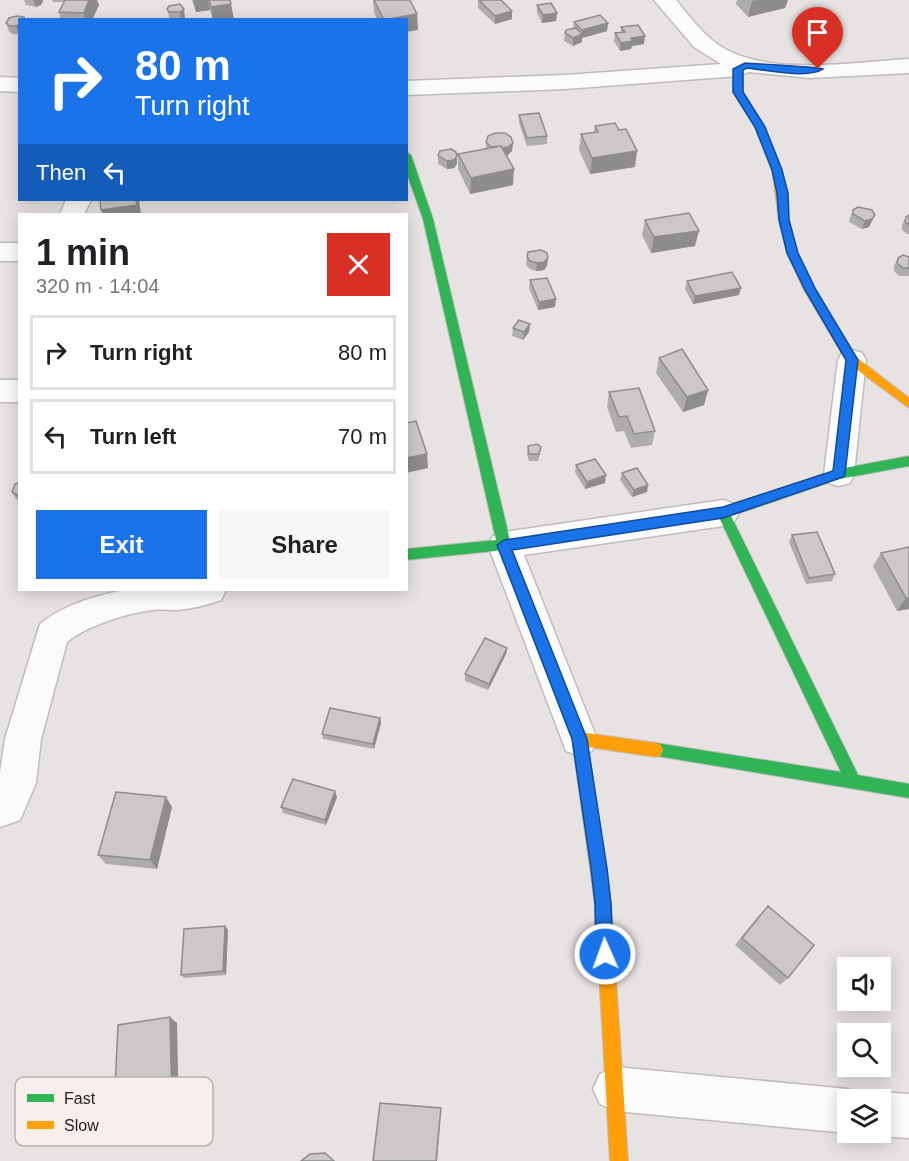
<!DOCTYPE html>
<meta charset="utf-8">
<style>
body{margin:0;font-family:Arial,sans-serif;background:#f6f6f6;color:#202124;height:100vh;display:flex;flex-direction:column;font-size:22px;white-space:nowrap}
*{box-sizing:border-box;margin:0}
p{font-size:20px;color:#757577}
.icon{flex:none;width:33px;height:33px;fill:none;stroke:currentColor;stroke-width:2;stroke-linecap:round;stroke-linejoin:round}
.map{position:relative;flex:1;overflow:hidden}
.details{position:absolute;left:18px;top:213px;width:390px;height:378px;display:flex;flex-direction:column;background:#fff;border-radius:0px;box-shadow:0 3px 15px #0003}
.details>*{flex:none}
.banner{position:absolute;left:18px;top:18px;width:390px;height:183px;border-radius:0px;box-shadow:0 3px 15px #0003;background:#1a73e8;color:#fff;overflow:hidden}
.buttons{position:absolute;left:837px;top:957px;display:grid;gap:12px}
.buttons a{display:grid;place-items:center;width:54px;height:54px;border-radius:0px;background:#fff;box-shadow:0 3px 15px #0003;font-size:30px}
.pin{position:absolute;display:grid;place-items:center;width:51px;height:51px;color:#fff;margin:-62px -26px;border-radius:50% 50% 50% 0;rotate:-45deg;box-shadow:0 0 6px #0007}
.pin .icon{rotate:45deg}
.me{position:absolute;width:66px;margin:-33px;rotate:358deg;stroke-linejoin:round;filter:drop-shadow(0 0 4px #0008)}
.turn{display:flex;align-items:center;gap:21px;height:126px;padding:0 18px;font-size:27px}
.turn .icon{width:78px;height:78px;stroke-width:2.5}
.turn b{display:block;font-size:42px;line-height:51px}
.then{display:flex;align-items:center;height:57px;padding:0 18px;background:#0003;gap:12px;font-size:22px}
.round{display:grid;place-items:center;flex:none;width:63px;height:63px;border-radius:0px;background:#f6f6f6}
.overview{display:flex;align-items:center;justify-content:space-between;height:102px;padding:0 18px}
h1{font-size:36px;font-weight:800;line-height:45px}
.button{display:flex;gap:12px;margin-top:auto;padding:12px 18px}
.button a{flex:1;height:69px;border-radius:0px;background:#1a73e8;color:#fff;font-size:24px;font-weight:800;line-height:69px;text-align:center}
.button a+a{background:#f6f6f6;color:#202124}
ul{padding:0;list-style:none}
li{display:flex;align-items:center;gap:18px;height:75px;margin:0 12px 9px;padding:0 6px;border:3px solid #e0e0e0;border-radius:0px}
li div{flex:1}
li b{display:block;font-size:22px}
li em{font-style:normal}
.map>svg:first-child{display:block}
</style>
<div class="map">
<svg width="909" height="1161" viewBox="0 0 909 1161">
<rect width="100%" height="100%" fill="#e8e3e3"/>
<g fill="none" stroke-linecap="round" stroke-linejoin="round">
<g stroke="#c0bcbc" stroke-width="3">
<path id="street" d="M654,0h22c14,17 29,38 49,49 50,27 129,13 184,10v14l-99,5 -61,-6 -11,4 -173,13 -159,6v-14l159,-6 156,-11 -27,-17z
M0,77l20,1v14l-20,-1z
M66,200h25l-7,14h-24z
M0,243h20v18h-20z
M852,350l10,3 4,7 -12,114 -4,9 -11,3 -11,-3 -4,-9 14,-114 4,-7z
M0,380h20v22h-20z
M723,500l11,4 5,9 -5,9 -11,4 -199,29 73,184 -5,12 -13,5 -13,-5 -78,-206 5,-9 11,-4z
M123,590h103l-5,10c-14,5 -30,9 -45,10 -8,0 -16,-1 -23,0 -26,3 -67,16 -86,32l-26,97 -5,44 -16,37 -20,7v-55l5,-33 35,-115c25,-20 53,-27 83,-34z
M615,1067l233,22 15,7 2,2 15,-6 29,2v44l-29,-2 -8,-4h8v-32h-32v33l-233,-22 -15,-7 -7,-15 7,-15z"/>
</g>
<g stroke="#c0bcbc" stroke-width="2">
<path id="fast" d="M406,152l5,3 22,64 78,326 -2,4 -5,1 -98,10v-11l90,-9 -73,-321 -17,-48z
M909,456v10l-70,13 -108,37 127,259 51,9v14l-258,-43 -2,-5 2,-5 5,-2 185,29 -124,-259 1,-4 121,-40z"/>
</g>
<g stroke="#c0bcbc" stroke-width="2">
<path id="slow" d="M735,67l8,2v23l22,35 17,43 7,50 8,33 18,37 41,67 53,41v10l-61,-45 -44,-73 -17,-37 -8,-33 -7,-50 -17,-43 -22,-35z
M579,732l77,11 5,2 2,5 -2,5 -5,2 -68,-10 23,157 17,257h-18l-15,-257 -23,-165 2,-5z"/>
</g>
<use href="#street" fill="#fcfbfb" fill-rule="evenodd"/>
<use href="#fast" fill="#30b455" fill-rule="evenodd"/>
<use href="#slow" fill="#ff9f0a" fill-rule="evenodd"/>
</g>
<path fill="#afacac" d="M24,0h18l1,1 -2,4 -5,2 -10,-2z
M52,0h45l2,5 -7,15h-31l-2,-8 5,-10h-11z
M192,0h38l4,20h-21l-3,-10 -14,2z
M373,0h37l8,30 -12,-10h-29l-3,-8z
M478,0l34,11v8l-17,5 -17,-16z
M737,0h51l-3,8 -37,9 -12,-13z
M180,4l5,14 -2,2h-13l-3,-11z
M537,5l20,8 -1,8 -14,2 -5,-10z
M20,20v14h-8l-3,-3 -3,-8z
M574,22l34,1 -1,8 -25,7v4l-9,4 -9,-5 1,-8 8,-4z
M621,27l23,17 -12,2 -1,3 -11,2 -6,-10 1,-8 6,-1z
M519,115l28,21v8l-20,2 -8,-23z
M595,126l40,41 -45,7 -11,-24 2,-16 13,-2z
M486,142l26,9 -6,5 7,29 -43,9 -12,-25v-15l28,-6z
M438,155l19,9 -3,4 -7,1 -9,-5z
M853,210l18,13 -2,4 -7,2 -13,-7 1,-4z
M909,215v19h-2l-5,-4v-5l4,-8z
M645,220l50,26 -44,7 -9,-18z
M527,257l21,1 -1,8 -3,4 -8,1 -6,-2 -4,-4z
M909,257v19h-10l-5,-5v-5l4,-8z
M530,280l25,27 -17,3 -9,-22z
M687,281l52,14 -46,9 -8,-15z
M530,324l-1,8 -6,8 -11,-4 1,-8z
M659,358l49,32 -4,15 -21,7 -27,-39z
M609,392l46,39 -3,14 -21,3 -7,-17 -8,1 -9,-25z
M528,446l12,8 -2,7h-9l-2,-7z
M576,465l29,18 -20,6 -10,-17z
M622,473l26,12 -1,7 -15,5 -12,-17z
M20,482v19l-4,-2 -4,-7z
M792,535l43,39 -3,7 -26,3 -17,-42z
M909,547v62l-12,2 -24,-45 8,-13z
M507,648l-1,6 -18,36 -23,-9v-7z
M380,718l1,5 -7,26 -51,-10 -1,-5z
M337,797l-11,28 -43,-12 -2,-6z
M172,807l-15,62 -51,-5 -8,-9z
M760,914l28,64 -8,7 -45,-40z
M225,926l3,4 -2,45 -42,3 -3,-3z"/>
<path fill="#8f8c8c" d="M33,0h9l1,1 -2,4 -5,2z
M89,0h8l2,5 -7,15h-7l-1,-7z
M193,0h15l2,10 -14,2z
M757,0h31l-3,8 -37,9 4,-16z
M231,4l3,16h-21l-2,-13z
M184,9l1,9 -4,2 -1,-8z
M512,11v8l-17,5v-8z
M557,13l-1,8 -14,2 1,-8z
M417,14l1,16 -12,2v-12h-20z
M608,23l-1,8 -25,7v4l-9,4v-8l9,-4v-4z
M20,24v10h-1l-3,-8z
M645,36l-1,8 -12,2 -1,3 -11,2 1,-8 10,-5z
M513,143l-1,8 -5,5 -8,1v-8z
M637,151l-2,16 -45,7 2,-16z
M457,156v8l-3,4 -7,1v-8z
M514,169l-1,16 -43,9 1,-16z
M136,200h3l2,14h-38l-2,-4z
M875,215l-6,12 -7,2 3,-8z
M699,231l-4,15 -44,7 3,-16z
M548,258l-1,8 -3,4 -8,1 1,-8z
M741,288l-2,7 -46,9 2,-8z
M556,299l-1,8 -17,3 1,-8z
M530,324l-1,8 -6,8 1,-8z
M708,390l-4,15 -21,7 4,-15z
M427,454l1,14 -22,5v-15z
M606,475l-1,8 -20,6 2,-7z
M648,485l-1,7 -15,5 2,-7z
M906,598h3v11l-12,2z
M507,648l-1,6 -18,36 1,-6z
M380,718l1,5 -7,26 -1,-5z
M335,791l2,6 -11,28 -1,-5z
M166,797l6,10 -15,62 -7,-9z
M225,926l3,4 -2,45 -3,-4z
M170,1017l7,6 2,90 -57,21 -9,-4z
M441,1108l-4,53h-1z"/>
<path fill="#ccc8c8" stroke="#8f8c8c" stroke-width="1.5" d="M65,0h24l-5,13 -25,-1z
M209,0h21l1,4 -20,3z
M374,0h36l7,14 -33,6z
M479,0h22l11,11 -17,5z
M551,3l6,10 -14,2 -6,-10z
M180,4l4,5 -4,3h-11l-2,-3 2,-3z
M600,15l8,8 -26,7 -8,-8z
M17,16l7,1 1,3h-5v4l-4,2h-6l-4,-3 3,-5z
M638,25l7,11 -14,2 1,3 -11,2 -6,-10 10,-1 -4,-5z
M576,28l6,6 -9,4 -8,-5 1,-3z
M539,113l8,23 -20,2 -8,-23z
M615,123l4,7 7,-1 11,22 -45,7 -11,-24 17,-2 -3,-6z
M495,133h10l6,4 2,6 -5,4 -6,1 -1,-2 -10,1 -5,-5 2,-6z
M501,146l13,23 -43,9 -13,-24z
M451,149l5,3 1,4 -3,4 -7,1 -9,-6 2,-4z
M100,200h36l1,5 -36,5z
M858,207l14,3 3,5 -3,4 -7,2 -12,-7v-4z
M689,213l10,18 -45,6 -9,-17z
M909,215v10l-4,-3 1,-5z
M541,250l6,3 1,5 -4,4 -7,1 -7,-2 -3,-4 1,-5z
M903,255l6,2v11h-6l-6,-5 1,-5z
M732,272l9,16 -46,8 -8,-15z
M547,278l9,21 -17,3 -9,-22z
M519,320l11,4 -6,8 -11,-4z
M682,349l26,41 -21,7 -28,-39z
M639,388l16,43 -21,3 -7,-18 -8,1 -10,-25z
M416,421l11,33 -21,4v-35z
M537,444l4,3 -2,7h-10l-1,-8z
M595,459l11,16 -19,7 -11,-17z
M637,468l11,17 -14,5 -12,-17z
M20,482v15l-8,-5 3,-8z
M817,532l18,42 -26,4 -17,-43z
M909,547v51h-3l-25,-45z
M485,638l22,10 -18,36 -24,-10z
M330,708l50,10 -7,26 -51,-10z
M293,779l42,12 -10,29 -44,-13z
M116,792l50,5 -16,63 -52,-5z
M768,906l46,39 -26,33 -46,-40z
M225,926l-2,45 -42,4 3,-46z
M170,1017l2,92 -59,21 5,-105z
M380,1103l61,5 -5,53h-63z
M325,1153l9,8h-33l9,-7z"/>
<path fill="#1a73e8" stroke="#114b97" stroke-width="1.5" d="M745,63c12,1 74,4 78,6 -14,10 -59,1 -76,-1l-4,2v22l22,35 17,43 6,23 1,27 9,33 18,37 42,70 -13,114 -2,3 -120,41 -211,32 75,189 20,129 4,36 2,50 -2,6 -6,2 -6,-2 -3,-6 -1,-50 -4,-36 -19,-129 -75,-194 7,-5 219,-33 110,-36 13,-111 -41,-70 -18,-37 -8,-33 -2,-27 -5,-23 -17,-43 -22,-35v-23z"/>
<rect x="15" y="1077" width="198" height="69" rx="9" fill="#f8efed" stroke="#b8b1b0" stroke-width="1.5"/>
<rect x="27" y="1094" width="27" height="8" fill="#30b455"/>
<rect x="27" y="1121" width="27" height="8" fill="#ff9f0a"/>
<g font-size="16" fill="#242121">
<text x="64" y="1104">Fast</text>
<text x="64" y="1131">Slow</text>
</g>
</svg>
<div class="buttons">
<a><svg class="icon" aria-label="sound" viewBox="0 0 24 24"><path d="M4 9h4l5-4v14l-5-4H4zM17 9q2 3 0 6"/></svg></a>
<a><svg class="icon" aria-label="search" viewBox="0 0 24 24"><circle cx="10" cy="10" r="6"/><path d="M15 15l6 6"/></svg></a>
<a><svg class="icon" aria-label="layers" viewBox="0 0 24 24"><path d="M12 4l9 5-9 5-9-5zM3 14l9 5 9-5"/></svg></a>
</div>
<div class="pin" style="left:818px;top:69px;background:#d93025"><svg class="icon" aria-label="arrive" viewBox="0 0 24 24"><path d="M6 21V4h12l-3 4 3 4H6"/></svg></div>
<svg class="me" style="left:605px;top:954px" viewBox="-20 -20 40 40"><circle r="17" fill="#1a73e8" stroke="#fff" stroke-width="3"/><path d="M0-11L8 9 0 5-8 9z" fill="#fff"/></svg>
<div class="banner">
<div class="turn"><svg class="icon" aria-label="right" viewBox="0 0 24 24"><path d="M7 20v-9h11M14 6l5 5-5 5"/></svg><div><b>80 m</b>Turn right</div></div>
<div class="then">Then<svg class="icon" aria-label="left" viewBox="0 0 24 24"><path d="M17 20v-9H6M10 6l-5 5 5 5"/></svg></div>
</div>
<section class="details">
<div class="overview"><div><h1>1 min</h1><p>320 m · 14:04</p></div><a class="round" style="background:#d93025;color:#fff"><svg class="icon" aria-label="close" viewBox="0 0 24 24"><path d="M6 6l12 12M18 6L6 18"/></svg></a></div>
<ul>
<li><svg class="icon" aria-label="right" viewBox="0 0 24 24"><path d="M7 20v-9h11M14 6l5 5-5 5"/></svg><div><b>Turn right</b></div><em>80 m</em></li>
<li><svg class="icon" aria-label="left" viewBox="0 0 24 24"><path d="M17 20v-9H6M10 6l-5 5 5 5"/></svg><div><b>Turn left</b></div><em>70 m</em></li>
</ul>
<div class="button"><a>Exit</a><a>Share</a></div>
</section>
</div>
